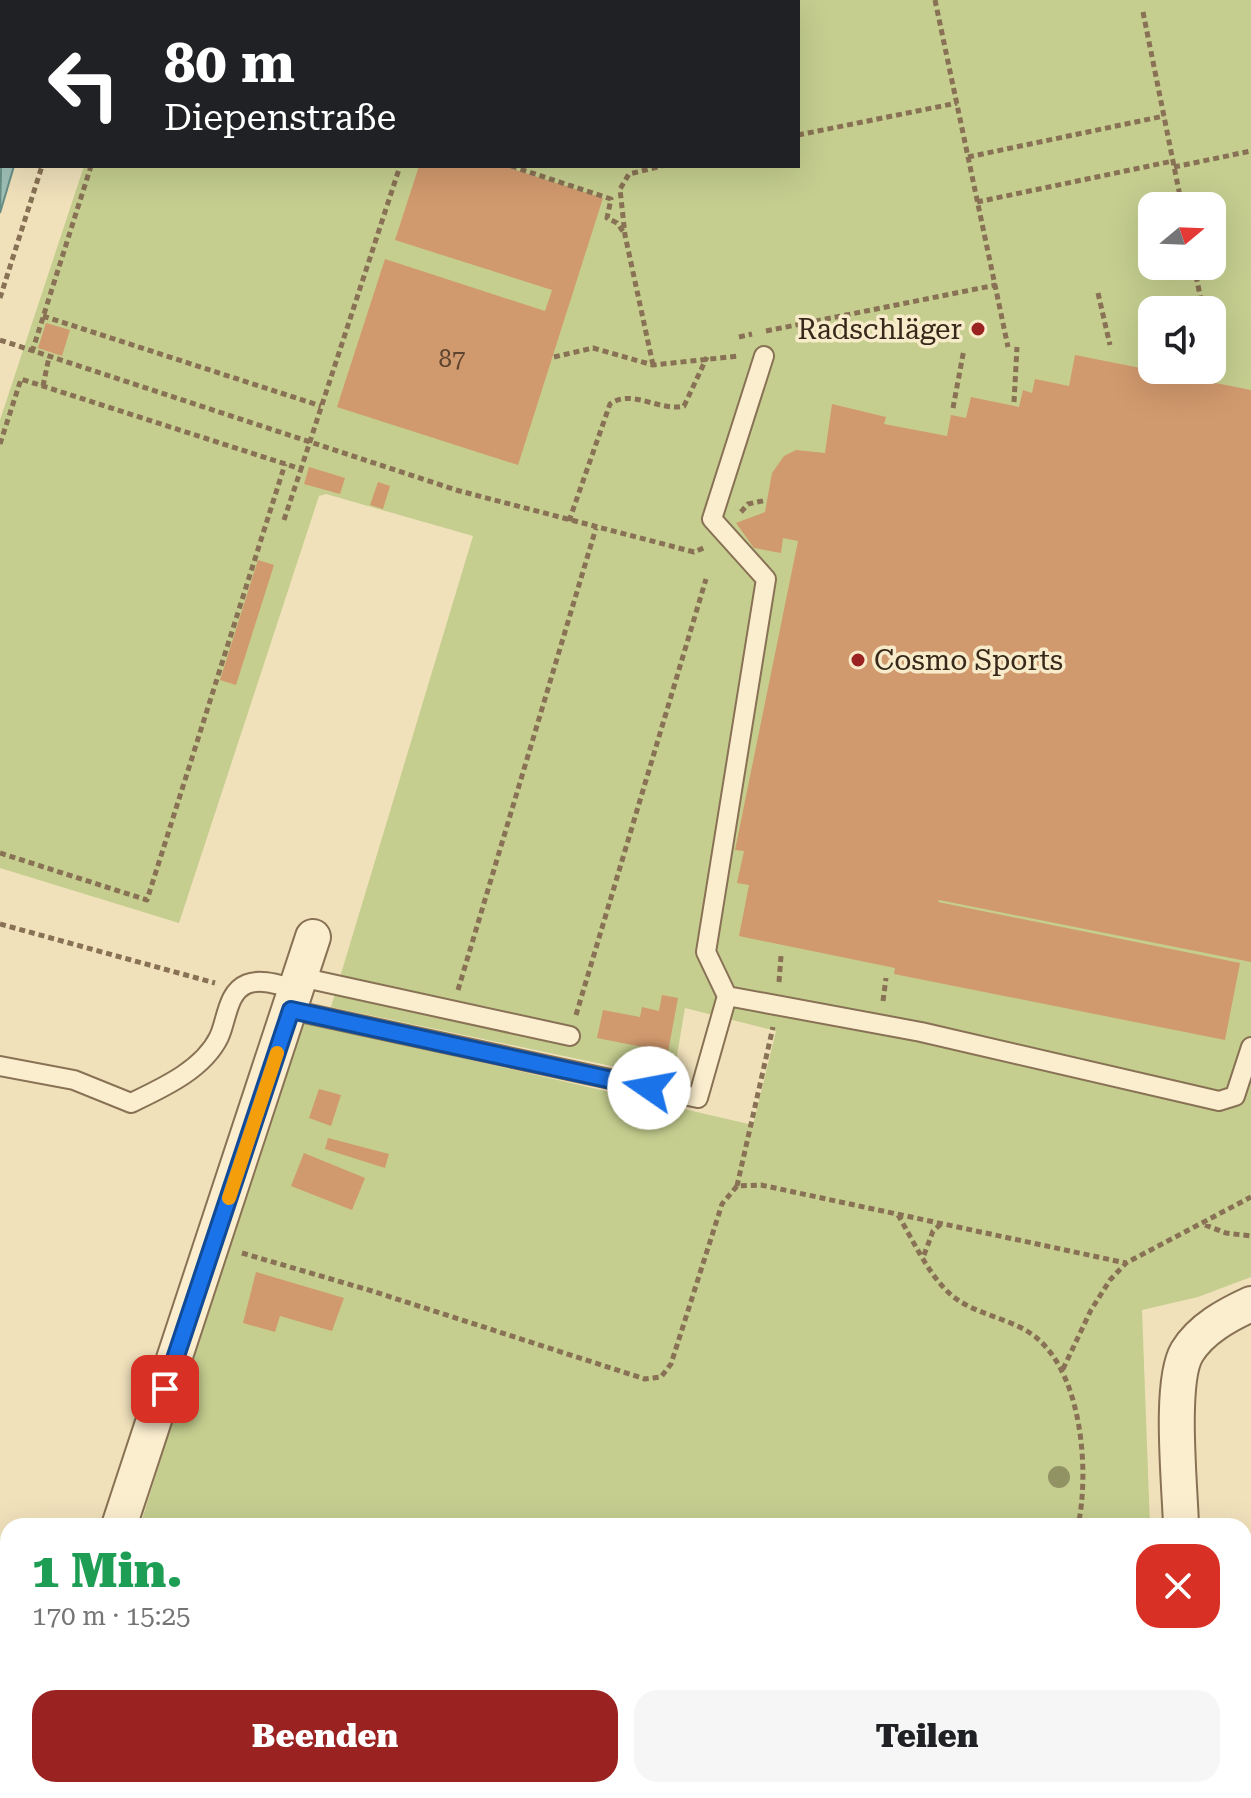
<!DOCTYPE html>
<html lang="de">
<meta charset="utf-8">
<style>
body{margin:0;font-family:"Roboto Serif",serif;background:#f6f6f6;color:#202124;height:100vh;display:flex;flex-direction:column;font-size:30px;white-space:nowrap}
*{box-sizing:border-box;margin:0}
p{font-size:26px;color:#757577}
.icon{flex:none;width:44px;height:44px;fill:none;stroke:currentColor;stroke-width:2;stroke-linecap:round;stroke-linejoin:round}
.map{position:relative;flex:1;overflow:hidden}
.sheet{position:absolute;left:0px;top:1518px;width:1252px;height:280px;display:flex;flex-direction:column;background:#fff;border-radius:24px 24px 0 0;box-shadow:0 8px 32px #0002}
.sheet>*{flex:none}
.banner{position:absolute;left:0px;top:0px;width:800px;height:168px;box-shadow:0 8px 32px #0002;background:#202124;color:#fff;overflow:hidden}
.needle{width:52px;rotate:71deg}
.tools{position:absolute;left:1138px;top:192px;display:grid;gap:16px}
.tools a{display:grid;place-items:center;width:88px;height:88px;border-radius:16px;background:#fff;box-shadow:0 8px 32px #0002;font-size:40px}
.pin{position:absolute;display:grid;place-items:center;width:68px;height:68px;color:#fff;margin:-34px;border-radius:16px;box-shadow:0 4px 12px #0006}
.me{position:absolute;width:88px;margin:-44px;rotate:282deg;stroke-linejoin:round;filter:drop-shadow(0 0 6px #0008)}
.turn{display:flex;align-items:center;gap:28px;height:168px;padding:0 32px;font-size:36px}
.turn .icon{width:104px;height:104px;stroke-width:2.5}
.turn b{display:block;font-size:56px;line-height:68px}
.round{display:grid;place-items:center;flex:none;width:84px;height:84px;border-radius:24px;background:#f6f6f6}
.summary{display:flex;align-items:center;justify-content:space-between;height:136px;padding:0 32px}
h1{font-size:48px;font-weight:800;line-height:60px;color:#1e9e55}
.button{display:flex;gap:16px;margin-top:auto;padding:16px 32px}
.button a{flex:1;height:92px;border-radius:24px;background:#9a2221;color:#fff;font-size:32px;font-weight:800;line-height:92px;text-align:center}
.button a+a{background:#f6f6f6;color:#202124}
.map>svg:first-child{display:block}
</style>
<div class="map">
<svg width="1251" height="1798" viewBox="0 0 1251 1798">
<rect width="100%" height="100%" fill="#f0e1bb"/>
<path fill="#c5ce8f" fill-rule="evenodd" d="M137,0h1114v1277l-53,20 -56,13 8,216h-1010l157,-506 456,105 23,-94 -91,-23 -12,71 -342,-72 142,-471 -147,-42 -7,2 -140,427 -179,-55v-448l84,-254h714v-164zM1152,206h60v60h-60zM1152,310h60v60h-60z
M52,1790h1106v8h-1108z"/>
<path fill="#9fc0b7" stroke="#678e85" stroke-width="2" d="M2,132v34h12l-14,47z"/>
<path fill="#d1996e" d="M419,166h84l100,32 -85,267 -181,-58 48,-148 160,52 7,-21 -157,-50z
M46,323l24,7 -8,26 -24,-8z
M1075,355l176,35v572l-312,-62 -1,2 302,61 -15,77 -331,-66 1,-6 -156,-32 10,-51 -12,-2 7,-32 -9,-1 63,-309 -15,-3 -2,15 -27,-5 -18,-25 29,-11 7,-39 12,-17 12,-6 29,3 7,-49 54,13 -2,7 63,12 4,-21 15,3 5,-21 48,10 4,-17 9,3 3,-14 34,7z
M309,467l36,11 -5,16 -36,-10z
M378,482l12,4 -7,23 -13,-4z
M258,560l16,5 -38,120 -16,-5z
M662,995l16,3 -10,54 -71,-14 6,-28 37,7 2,-10 17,4z
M319,1089l22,6 -10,31 -22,-8z
M328,1138l61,16 -4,14 -60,-19z
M304,1153l61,25 -13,32 -61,-24z
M256,1272l88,26 -12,33 -52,-15 -5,16 -32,-9z"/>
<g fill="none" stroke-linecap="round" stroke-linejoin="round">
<g stroke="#887154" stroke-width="22">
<path id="lane" d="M300,977l270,59
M727,996l194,36 298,69 16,-5 16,-49
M291,1010l407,88 29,-102 -21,-44 60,-373 -54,-60 52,-163
M0,1066l74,14 57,23c31,-15 72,-33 88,-66 8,-17 8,-45 28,-53 15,-6 35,2 49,5"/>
</g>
<g stroke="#887154" stroke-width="38">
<path id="street" d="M119,1526l194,-589
M1181,1526c-1,-39 -12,-144 6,-174 14,-23 40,-37 64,-48
M1187,1790l1,8
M34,1798l2,-8"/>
</g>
<path stroke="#887154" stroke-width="5" stroke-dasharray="6 4" stroke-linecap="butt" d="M935,0l73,347
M94,2l1,-2
M143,2l1,-2
M453,2l1,-2
M1143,12l39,194
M798,135l159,-32
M968,157l196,-41
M511,166l100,33 -4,19 10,5 8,11
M1174,167l77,-16
M977,202l196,-41
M1194,266l9,44
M1098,293l12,52
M0,298l42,-132
M43,316l278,90
M766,331l230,-46
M739,337l13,-3
M0,340l456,150 238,62 12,-5
M32,352l59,-186
M1212,354l1,3
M554,357l39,-9 60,17 86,-9
M653,365l-28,-130 -5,-46 9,-15 33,-8
M43,386l6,-29
M1014,402l3,-55
M953,408l11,-59
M0,444l21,-65 280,90 99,-303
M741,512l7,-8 19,-4
M284,520l17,-51
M569,521l41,-117c22,-16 49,8 74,2l23,-49
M0,853l147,47 138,-436
M0,924l215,59
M779,982l2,-26
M458,990l138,-462
M883,1001l3,-23
M576,1015l130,-436
M737,1186l36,-159
M898,1215c15,25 29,57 50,77 23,22 56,24 82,41 52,34 60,137 48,193
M1205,1225l21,8 25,3
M242,1253l130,38 273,88 16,-2 10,-13 51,-160 15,-18 24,-1 365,78
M924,1255l9,-24 8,-7
M1063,1369l28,-59 19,-30 16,-17 125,-66
M369,1790l6,8
M798,1798l22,-8
M835,1798v-8"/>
<use href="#lane" stroke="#fbeece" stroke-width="18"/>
<use href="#street" stroke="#fbeece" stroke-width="34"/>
</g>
<circle fill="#929365" cx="1059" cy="1477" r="11"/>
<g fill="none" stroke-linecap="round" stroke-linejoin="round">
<g stroke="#114b97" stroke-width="20">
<path id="route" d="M165,1389l126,-379 358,78"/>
</g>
<use href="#route" stroke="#1a73e8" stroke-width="14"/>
<path stroke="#f59e0b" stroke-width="14" d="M229,1198l48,-145"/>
</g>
<g fill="#9a2221" stroke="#f7ebca" stroke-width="3">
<circle cx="978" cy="329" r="8"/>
<circle cx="858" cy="660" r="8"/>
</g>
<g text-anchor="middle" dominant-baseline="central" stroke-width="7" stroke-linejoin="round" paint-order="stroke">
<g font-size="24" fill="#5d442f">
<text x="452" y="359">87</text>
</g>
<g font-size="28" fill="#36281a" stroke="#f7ebca" text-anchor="end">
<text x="962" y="329">Radschläger</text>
<text x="874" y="660" text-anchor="start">Cosmo Sports</text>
</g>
</g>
</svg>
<div class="tools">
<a><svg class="needle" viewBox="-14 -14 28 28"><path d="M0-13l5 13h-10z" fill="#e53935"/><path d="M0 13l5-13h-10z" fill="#757577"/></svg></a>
<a><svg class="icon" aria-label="sound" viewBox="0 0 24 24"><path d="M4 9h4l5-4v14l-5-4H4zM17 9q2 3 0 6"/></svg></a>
</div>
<div class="pin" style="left:165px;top:1389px;background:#d93025"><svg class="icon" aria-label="arrive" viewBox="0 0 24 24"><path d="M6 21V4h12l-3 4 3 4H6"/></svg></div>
<svg class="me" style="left:649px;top:1088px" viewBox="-20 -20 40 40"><circle r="19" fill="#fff"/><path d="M0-13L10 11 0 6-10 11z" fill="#1a73e8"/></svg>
<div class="banner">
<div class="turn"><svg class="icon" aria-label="left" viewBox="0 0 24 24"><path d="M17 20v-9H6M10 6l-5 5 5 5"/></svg><div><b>80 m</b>Diepenstraße</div></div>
</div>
<section class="sheet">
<div class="summary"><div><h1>1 Min.</h1><p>170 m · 15:25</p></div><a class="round" style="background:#d93025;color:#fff"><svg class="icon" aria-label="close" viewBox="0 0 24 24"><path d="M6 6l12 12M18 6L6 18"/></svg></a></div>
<div class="button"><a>Beenden</a><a>Teilen</a></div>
</section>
</div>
